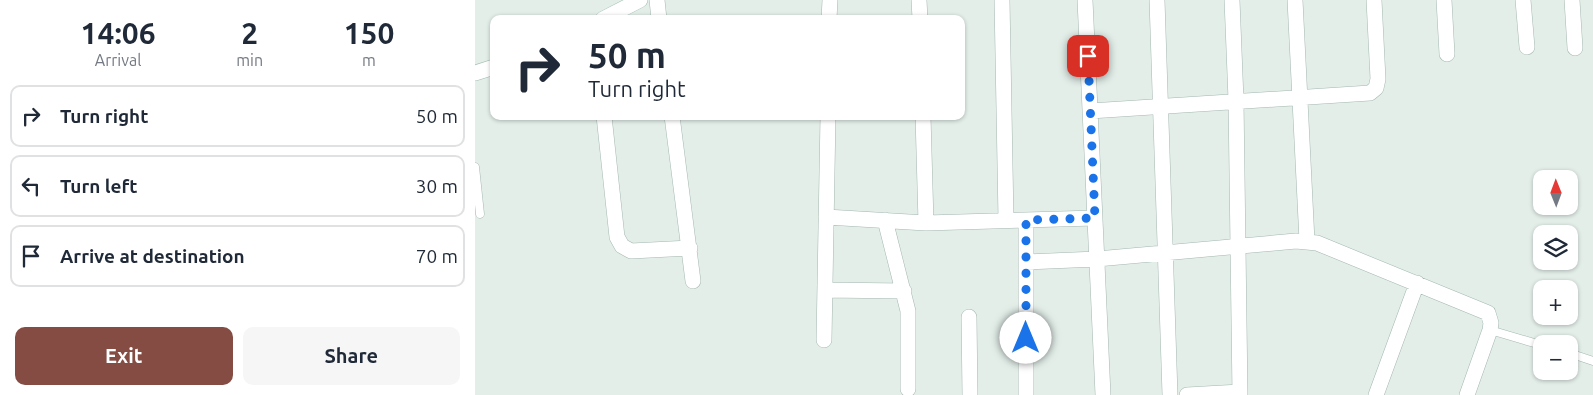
<!DOCTYPE html>
<meta charset="utf-8">
<style>
body{margin:0;font-family:Ubuntu,sans-serif;background:#f6f6f7;color:#1f2937;height:100vh;display:flex;flex-direction:column;font-size:19px;white-space:nowrap}
*{box-sizing:border-box;margin:0}
p{font-size:16px;color:#747a83}
.icon{flex:none;width:28px;height:28px;fill:none;stroke:currentColor;stroke-width:2;stroke-linecap:round;stroke-linejoin:round}
.map{position:relative;flex:1;overflow:hidden}
.side{display:flex;flex-direction:column;background:#fff;width:475px}
.side>*{flex:none}
.top-card{position:absolute;left:15px;top:15px;width:475px;height:105px;border-radius:10px;box-shadow:0 1px 4px #0004;background:#fff;color:#1f2937;overflow:hidden}
.needle{width:32px;rotate:359deg}
.controls{position:absolute;left:1058px;top:170px;display:grid;gap:10px}
.controls a{display:grid;place-items:center;width:45px;height:45px;border-radius:10px;background:#fff;box-shadow:0 1px 4px #0004;font-size:25px}
.pin{position:absolute;display:grid;place-items:center;width:42px;height:42px;color:#fff;margin:-21px;border-radius:10px;box-shadow:0 2px 8px #0006}
.me{position:absolute;width:55px;margin:-28px;rotate:0deg;stroke-linejoin:round;filter:drop-shadow(0 0 4px #0008)}
.turn{display:flex;align-items:center;gap:18px;height:105px;padding:0 15px;font-size:22px}
.turn .icon{width:65px;height:65px;stroke-width:2.5}
.turn b{display:block;font-size:35px;line-height:42px}
.eta{display:flex;justify-content:space-evenly;align-items:center;height:85px;text-align:center}
.eta b{font-size:30px;font-weight:600;line-height:35px}
.action{display:flex;gap:10px;margin-top:auto;padding:10px 15px}
.action a{flex:1;height:58px;border-radius:10px;background:#844c42;color:#fff;font-size:20px;font-weight:600;line-height:58px;text-align:center}
.action a+a{background:#f6f6f7;color:#1f2937}
ul{padding:0;list-style:none}
li{display:flex;align-items:center;gap:15px;height:62px;margin:0 10px 8px;padding:0 5px;border:2px solid #e0e1e3;border-radius:10px}
li div{flex:1}
li b{display:block;font-size:19px}
li em{font-style:normal}
main{display:flex;flex:1;min-height:0}
.map>svg:first-child{display:block}
</style>
<main>
<section class="side">
<div class="eta">
<div><b>14:06</b><p>Arrival</p></div>
<div><b>2</b><p>min</p></div>
<div><b>150</b><p>m</p></div>
</div>
<ul>
<li><svg class="icon" aria-label="right" viewBox="0 0 24 24"><path d="M7 20v-9h11M14 6l5 5-5 5"/></svg><div><b>Turn right</b></div><em>50 m</em></li>
<li><svg class="icon" aria-label="left" viewBox="0 0 24 24"><path d="M17 20v-9H6M10 6l-5 5 5 5"/></svg><div><b>Turn left</b></div><em>30 m</em></li>
<li><svg class="icon" aria-label="arrive" viewBox="0 0 24 24"><path d="M6 21V4h12l-3 4 3 4H6"/></svg><div><b>Arrive at destination</b></div><em>70 m</em></li>
</ul>
<div class="action"><a>Exit</a><a>Share</a></div>
</section>
<div class="map">
<svg width="1118" height="395" viewBox="0 0 1118 395">
<rect width="100%" height="100%" fill="#e3eee9"/>
<g fill="none" stroke-linecap="round" stroke-linejoin="round">
<g stroke="#a5b7b0" stroke-width="9">
<path id="lane" d="M0,167l5,47
M1015,330l51,15
M1094,353l24,8"/>
</g>
<g stroke="#a5b7b0" stroke-width="16">
<path id="street" d="M182,0l2,19
M444,0l1,19
M527,0l4,220
M610,0l18,395
M682,0l13,395
M757,0l4,100 4,295
M820,0l12,241
M969,0l3,54
M1048,0l4,47
M1097,0l3,48
M354,19l1,-19
M615,111l280,-18 6,-5 2,-9 -4,-79
M129,116l13,121 5,9 9,5 59,-3
M197,116l21,165
M448,116l3,107
M351,217l100,6 169,-5
M410,220l23,91v78
M551,262l71,-3 199,-18 21,2 171,70 3,10 -1,7 -23,65
M350,290l79,1
M494,317l1,78
M349,340l4,-224
M551,395v-175
M712,395l53,-3
M901,395l41,-112"/>
</g>
<g stroke="#a0bbb1" stroke-width="16">
<path id="secondary" d="M128,19l37,-19
M0,73l19,-6"/>
</g>
<use href="#lane" stroke="#fff" stroke-width="8"/>
<use href="#street" stroke="#fff" stroke-width="15"/>
<use href="#secondary" stroke="#fff" stroke-width="15"/>
</g>
<g fill="none" stroke-linecap="round" stroke-linejoin="round">
<path stroke="#1a73e8" stroke-width="9" stroke-dasharray="0 16.2" d="M551,338v-118l69,-2 -7,-162"/>
</g>
</svg>
<div class="controls">
<a><svg class="needle" viewBox="-14 -14 28 28"><path d="M0-13l5 13h-10z" fill="#e53935"/><path d="M0 13l5-13h-10z" fill="#747a83"/></svg></a>
<a><svg class="icon" aria-label="layers" viewBox="0 0 24 24"><path d="M12 4l9 5-9 5-9-5zM3 14l9 5 9-5"/></svg></a>
<a>+</a>
<a>−</a>
</div>
<div class="pin" style="left:613px;top:56px;background:#d93025"><svg class="icon" aria-label="arrive" viewBox="0 0 24 24"><path d="M6 21V4h12l-3 4 3 4H6"/></svg></div>
<svg class="me" style="left:551px;top:338px" viewBox="-20 -20 40 40"><circle r="19" fill="#fff"/><path d="M0-13L10 11 0 6-10 11z" fill="#1a73e8"/></svg>
<div class="top-card">
<div class="turn"><svg class="icon" aria-label="right" viewBox="0 0 24 24"><path d="M7 20v-9h11M14 6l5 5-5 5"/></svg><div><b>50 m</b>Turn right</div></div>
</div>
</div>
</main>
